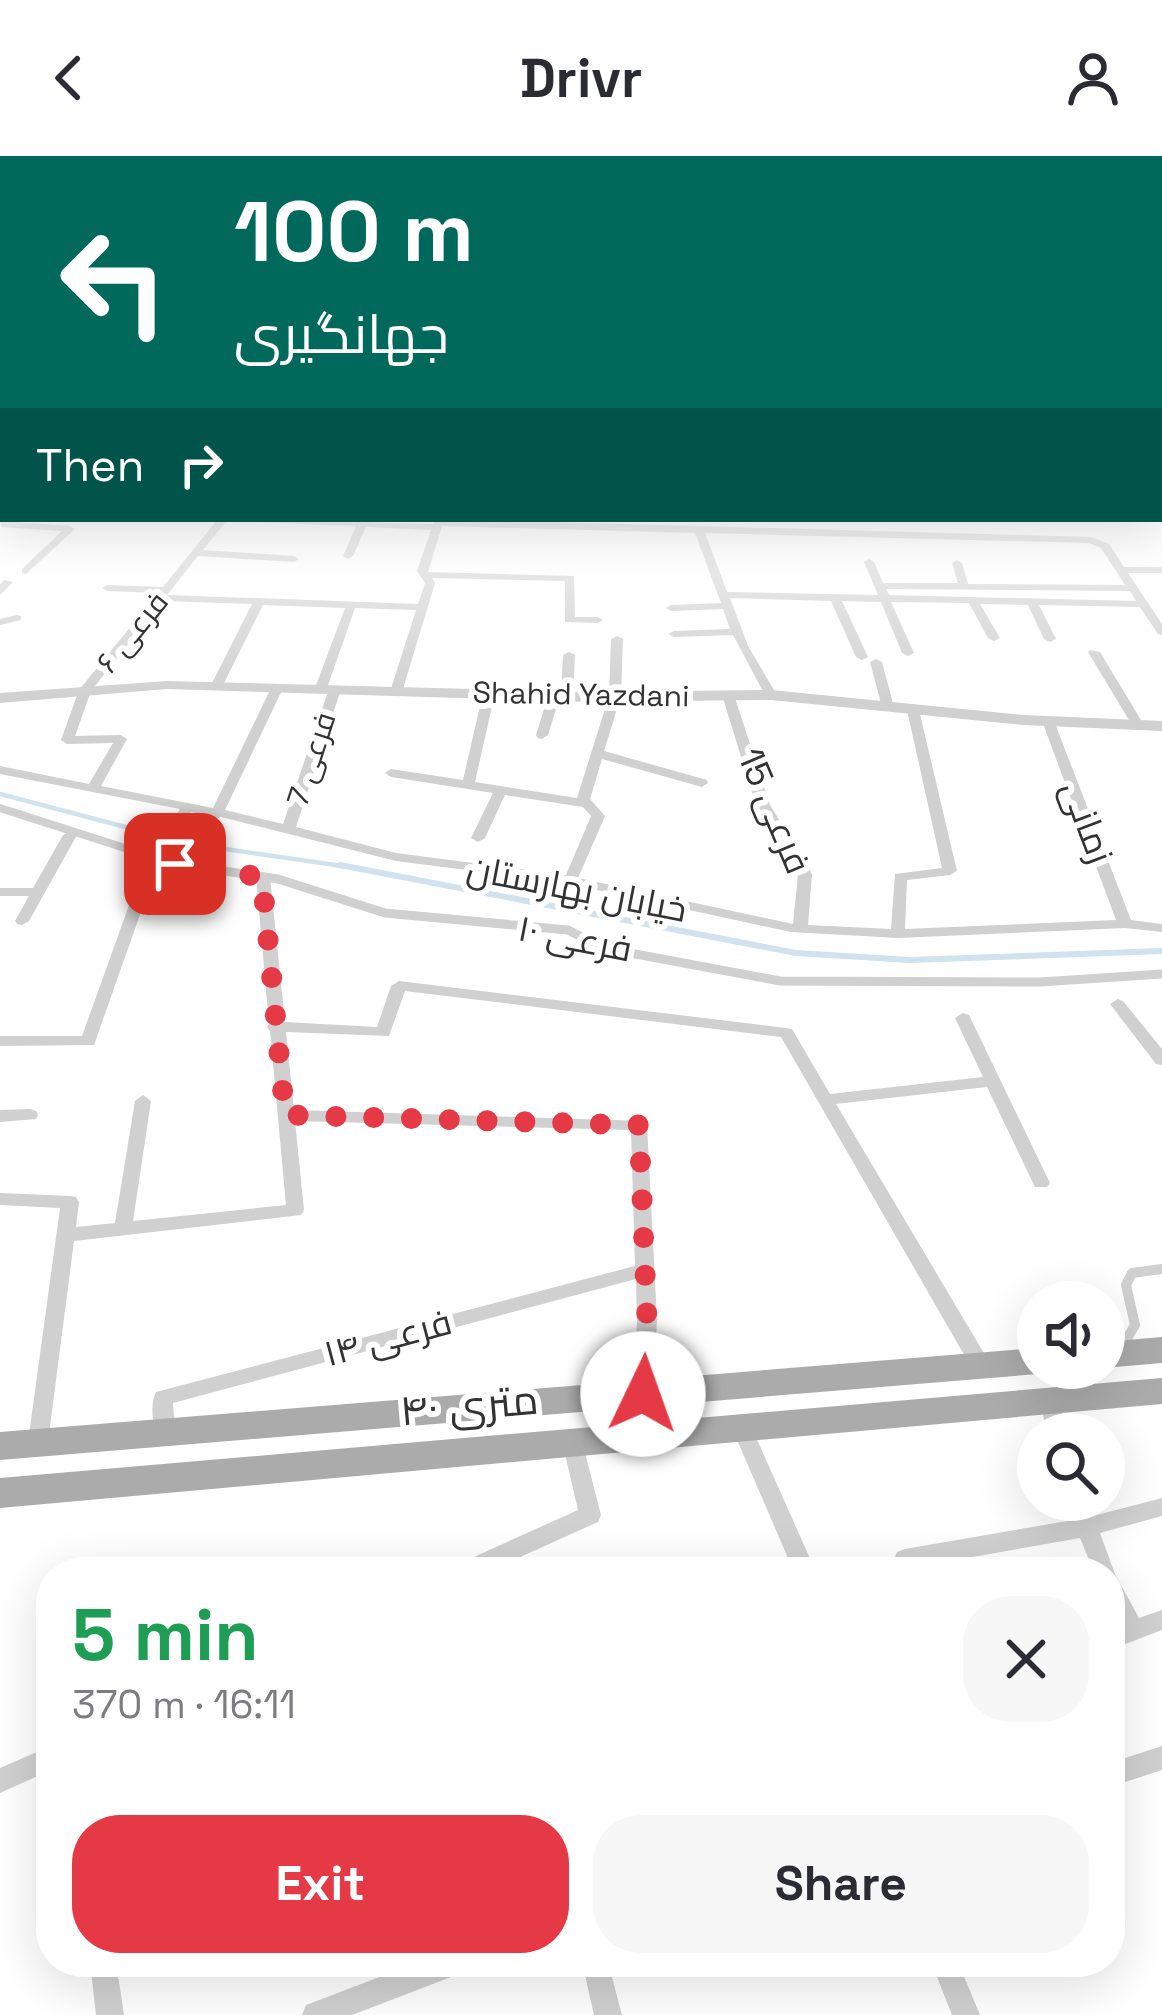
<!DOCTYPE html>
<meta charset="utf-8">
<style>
body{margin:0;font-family:"Space Grotesk",Cairo,sans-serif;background:#f7f7f7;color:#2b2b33;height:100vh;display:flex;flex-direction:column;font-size:45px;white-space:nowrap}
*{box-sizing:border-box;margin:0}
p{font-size:39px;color:#7c7c81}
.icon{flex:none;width:66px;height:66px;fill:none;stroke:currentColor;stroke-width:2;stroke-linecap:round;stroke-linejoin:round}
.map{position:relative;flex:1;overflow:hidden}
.details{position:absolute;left:36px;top:1401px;width:1089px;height:420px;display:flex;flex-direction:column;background:#fff;border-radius:48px;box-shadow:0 12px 48px #0002}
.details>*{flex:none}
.top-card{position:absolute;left:0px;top:0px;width:1164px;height:366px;box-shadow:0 12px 48px #0002;background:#00695c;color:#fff;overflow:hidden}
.buttons{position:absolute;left:1017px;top:1125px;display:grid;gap:24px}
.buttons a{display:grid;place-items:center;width:108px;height:108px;border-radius:50%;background:#fff;box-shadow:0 12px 48px #0002;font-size:60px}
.pin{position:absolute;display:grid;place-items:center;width:102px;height:102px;color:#fff;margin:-51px;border-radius:24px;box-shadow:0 6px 18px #0006}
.me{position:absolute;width:132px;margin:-66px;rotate:3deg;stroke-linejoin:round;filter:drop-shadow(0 0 9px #0008)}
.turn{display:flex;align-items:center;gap:42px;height:252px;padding:0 36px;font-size:54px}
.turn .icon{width:156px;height:156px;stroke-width:2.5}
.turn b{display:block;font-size:84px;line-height:102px}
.then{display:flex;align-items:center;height:114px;padding:0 36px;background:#0003;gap:24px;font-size:45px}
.round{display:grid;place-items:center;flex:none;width:126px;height:126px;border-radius:48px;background:#f7f7f7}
.summary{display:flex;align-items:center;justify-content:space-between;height:204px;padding:0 36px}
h1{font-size:72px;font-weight:800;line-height:90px;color:#1e9e55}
.button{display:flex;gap:24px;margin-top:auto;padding:24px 36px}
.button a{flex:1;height:138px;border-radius:48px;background:#e63946;color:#fff;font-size:48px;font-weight:800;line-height:138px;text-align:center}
.button a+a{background:#f7f7f7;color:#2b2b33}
header{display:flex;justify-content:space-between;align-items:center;height:156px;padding:0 36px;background:#fff;font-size:54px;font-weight:800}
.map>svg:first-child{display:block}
</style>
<header><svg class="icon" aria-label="back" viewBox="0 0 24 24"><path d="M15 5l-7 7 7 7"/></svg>Drivr<svg class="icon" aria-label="person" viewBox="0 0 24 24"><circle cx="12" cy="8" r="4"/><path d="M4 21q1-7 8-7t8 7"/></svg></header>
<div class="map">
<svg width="1162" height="1859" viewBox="0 0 1162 1859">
<rect width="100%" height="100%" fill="#fff"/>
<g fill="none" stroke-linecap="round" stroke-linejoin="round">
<path stroke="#cfe2ee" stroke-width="4.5" d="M0,638l190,50 166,24"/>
<path stroke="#cfe2ee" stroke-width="6" d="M340,709l456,88 114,7 252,-9"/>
<path stroke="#d0d0d0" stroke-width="8" d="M0,652l175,56 31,4"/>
<path stroke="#d0d0d0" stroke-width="9" d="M185,709l93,14 107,34 183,17 35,18 177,33 260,1 122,-8"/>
<path stroke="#d0d0d0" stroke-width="10" d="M1122,1191l13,-22 -9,-40 6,-12 30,-4"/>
<path fill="#d0d0d0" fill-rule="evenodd" d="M0,307h3v6h-3z
M1161,340h1v6h-1z
M218,363h10l-25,31 91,6 5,3 -5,3 -96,-6 -31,39 251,9 7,-21 -8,-12 14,-41 -65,-3 -13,29 -5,3 -5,-3 13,-30 -102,-4 -5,-3 184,5 1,-5h10l647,18 18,7 15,23h38v6h-34l34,51v11l-4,-1 -18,-27 -101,-2 17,34 -6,3 -6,-3 -16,-34 -48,-1 20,34 -6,3 -6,-3 -19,-35 -78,-1 23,51 -6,3 -6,-3 -21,-51 -39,-1 26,56 -6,3 -6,-3 -25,-56 -101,-3 18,48 29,49 -6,4 -6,-4 -32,-60 -59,2 -6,-3 6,-3 56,-2 -7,-20 -52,2 -5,-3 5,-3 50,-2 -26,-70 -253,-7 -14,46 146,4 1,41h23l5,3 -5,3 -33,-1v-41l-133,-3 3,5 -33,109 -6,4 -6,-4 26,-82 -61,-2 -28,80 -6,4 -6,-4 30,-80 -82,-3 -40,80 -6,4 -6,-4 41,-81 -90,-3 -71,90 -16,45 46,-1 6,4 -26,47 112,22 59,-122 10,-2 2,2 -59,124 58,14 46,-135 10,-2 2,2 -45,138 100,26 170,22 25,-59 -8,-9 -78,-12 -20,43 -7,4 -7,-4 22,-45 -102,-16 -6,-4 6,-4 72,11 20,-87 6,-4 6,4 -20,89 102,16 32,-102 2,-57 6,-3 6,3 -2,57 -17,55 103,29 1,3 -6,4 -100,-28 -12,40 15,17 -27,62 215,46 5,-50 -42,-69 -34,-110 6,-4 6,4 36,110 42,69 -4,51 83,4 4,-55 47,-6 -35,-158 6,-4 6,4 38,161 -7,4 -43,5 -2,49 211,-9 -74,-199 6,-4 6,4 77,199 31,4v8l-37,-4 -227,10 -107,-6 -231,-50 -164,-21 -175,-44 -5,2 -25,-7 -31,46 -66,187 -94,1v-10h82l64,-178 34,-49 -180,-35v-8l89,18 24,-41 -46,1 -6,-4 18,-50 79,-97 -51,-2 -5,-3 5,-3 56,2zM705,377l384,10 12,5 24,37 -157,-1 -6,-21 -5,-3 -5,3 6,20h-75l-9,-21 -5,-3 -5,3 14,33 -151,-3zM886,433l244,2 6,10 -247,-6z
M0,365l70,5 5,3 -49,45 -4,-1v-4l40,-38 -61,-4z
M4,424l9,2 -13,13v-10z
M17,459l4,1v4l-21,5v-6z
M1090,494l10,2 44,73 -2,3h-8l-2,-3 -44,-73z
M569,496l6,3 -2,41 -6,4 -6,-4 2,-41z
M876,503l6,3 12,45 -2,3 -10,-3 -12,-45z
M554,536l6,4 -12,39 -6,4 -4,-1 -2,-3 12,-39z
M70,675l7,4 -48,86 -7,4 -5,-1 -2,-3 14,-25h-29v-8h33l30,-53z
M263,717l7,4 15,145 92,5 14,-41 8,-5 387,47 6,1 38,65 153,-17 -28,-59 8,-5 6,2 81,168 -3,4h-12l-48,-100 -151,17 152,256 3,6 -3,6 -7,2 -7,-2 -193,-335 -376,-46 -16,45 -103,-4 8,78 351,11 2,4 10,195 -4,74 -3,6 -7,2 -7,-2 -3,-6 4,-74 -1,-41 -463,124 2,28 -3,6 -7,2 -7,-2c-6,-11 -8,-34 -2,-45l479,-126 -4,-136 -336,-9 9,89 -3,5 -227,26 -26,201 -3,6 -7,3 -7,-3 -3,-6 32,-234 -60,-3v-12l70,3 6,1 3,5 -3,25 39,-4 20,-122 8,-6 8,6 -18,120 153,-16 -16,-174 -3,-4 2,-3 -13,-147z
M1118,843l5,2 39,48v16l-6,-1 -46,-60z
M30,953l6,2 2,4 -2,4 -36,3v-12z
M1049,1236l7,2 12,40h-20l-9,-34 3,-6z
M741,1262l7,2 3,6 65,146h-22l-63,-146 3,-6z
M572,1276l7,3 3,6 19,74 -3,7 -111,50h-34l3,-7 122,-55 -16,-69 3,-6z
M1162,1342v18l-62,17 15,41 24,44 23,-8v20l-52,20v-22l9,-3 -9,-19v-34h-16l-14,-34 -175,31 -8,-3 -3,-7 3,-7 8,-3 168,-29 -9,-20h22l7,16z
M51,1590v24l-51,23v-25z
M1162,1590v24l-52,17v-24z
M90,1806h26l8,53h-28z
M419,1806h48l-3,10 -112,43h-50l4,-10z
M582,1806h26l14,53h-28z
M931,1806h27l22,53h-28z"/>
<path fill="#d0d0d0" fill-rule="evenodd" d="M167,525l422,11 182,-2 252,25 139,6v10l-139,-6 -252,-25 -182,2 -422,-13 -167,14v-10z"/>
<path fill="#ababab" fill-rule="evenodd" d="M1162,1181v26l-58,5v-26z
M1038,1192v20h13l-13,6 -1038,86v-28z
M1162,1222v26l-1162,104v-30z"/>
</g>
<linearGradient id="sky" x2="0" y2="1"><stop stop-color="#9ec6ea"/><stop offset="0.52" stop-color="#fff"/><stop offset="1" stop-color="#fff" stop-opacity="0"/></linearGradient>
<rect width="1162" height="545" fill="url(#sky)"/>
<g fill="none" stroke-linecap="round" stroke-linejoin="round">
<path stroke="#e63946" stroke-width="21" stroke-dasharray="0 37.8" d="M175,708l87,13 23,238 354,10 8,195 -4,74"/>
</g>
<g text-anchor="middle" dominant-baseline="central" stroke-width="12" stroke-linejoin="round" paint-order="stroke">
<g font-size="30" fill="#333" stroke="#fff">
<text transform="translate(132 476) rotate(-51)">فرعی ۶</text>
<text transform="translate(581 538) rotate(1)">Shahid Yazdani</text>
<text transform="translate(311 603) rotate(-72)">فرعی 7</text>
</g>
<g font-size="36" fill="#333" stroke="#fff">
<text transform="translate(774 655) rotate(67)">فرعی 15</text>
<text transform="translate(1087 666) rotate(69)">زمانی</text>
<text transform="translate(577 733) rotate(11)">خیابان بهارستان</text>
<text transform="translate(575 783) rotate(11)">فرعی ۱۰</text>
<text transform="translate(388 1182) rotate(-15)">فرعی ۱۴</text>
</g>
<g font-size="42" fill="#333" stroke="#fff">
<text transform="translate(469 1249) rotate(-5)">۴۰ متری</text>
</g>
</g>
</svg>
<div class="buttons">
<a><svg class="icon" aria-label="sound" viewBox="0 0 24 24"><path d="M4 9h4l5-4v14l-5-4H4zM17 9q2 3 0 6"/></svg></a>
<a><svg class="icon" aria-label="search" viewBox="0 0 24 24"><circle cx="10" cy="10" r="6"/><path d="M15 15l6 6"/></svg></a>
</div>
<div class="pin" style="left:175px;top:708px;background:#d93025"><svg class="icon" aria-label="arrive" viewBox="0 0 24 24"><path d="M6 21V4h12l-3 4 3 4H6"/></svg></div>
<svg class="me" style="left:643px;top:1238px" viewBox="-20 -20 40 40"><circle r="19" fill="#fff"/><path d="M0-13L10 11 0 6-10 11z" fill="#e63946"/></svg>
<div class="top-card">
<div class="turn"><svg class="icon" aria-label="left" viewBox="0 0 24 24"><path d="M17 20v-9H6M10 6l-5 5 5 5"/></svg><div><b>100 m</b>جهانگیری</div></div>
<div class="then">Then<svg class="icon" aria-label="right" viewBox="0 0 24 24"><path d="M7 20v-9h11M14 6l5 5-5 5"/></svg></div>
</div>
<section class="details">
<div class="summary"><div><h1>5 min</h1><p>370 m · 16:11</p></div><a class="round"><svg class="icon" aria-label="close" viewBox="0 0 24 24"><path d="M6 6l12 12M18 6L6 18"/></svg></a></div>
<div class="button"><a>Exit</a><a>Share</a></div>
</section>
</div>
